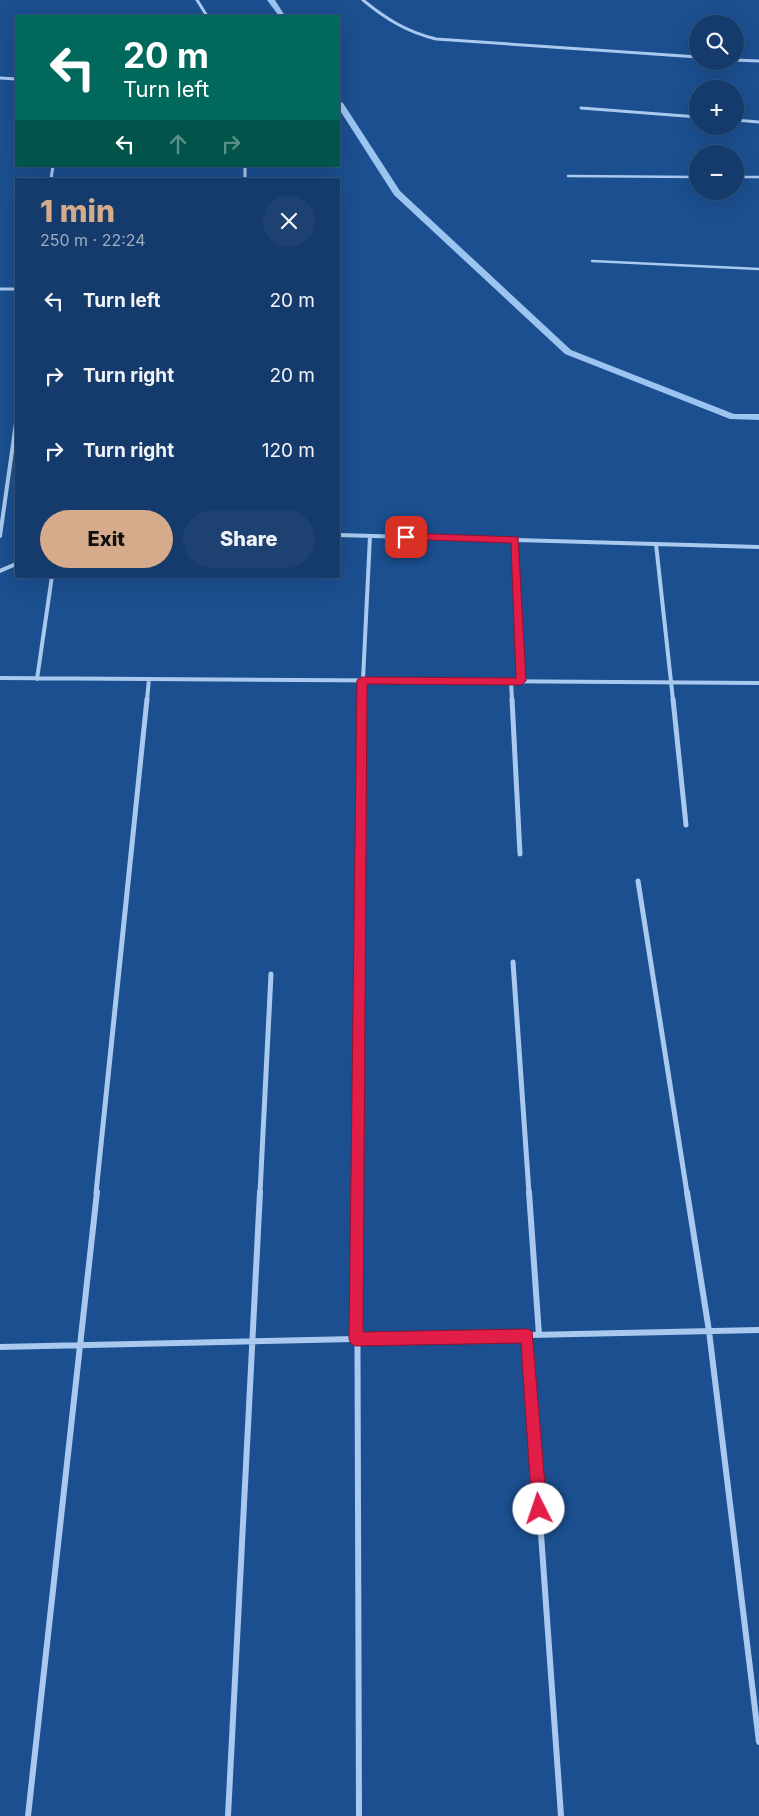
<!DOCTYPE html>
<meta charset="utf-8">
<style>
body{margin:0;font-family:Inter,sans-serif;background:#1d4271;color:#f1f3f6;height:100vh;display:flex;flex-direction:column;font-size:19px;white-space:nowrap}
*{box-sizing:border-box;margin:0}
p{font-size:16px;color:#9dadc1}
.icon{flex:none;width:28px;height:28px;fill:none;stroke:currentColor;stroke-width:2;stroke-linecap:round;stroke-linejoin:round}
.map{position:relative;flex:1;overflow:hidden}
.sheet{position:absolute;left:15px;top:178px;width:325px;height:400px;display:flex;flex-direction:column;background:#143b6b;border-radius:0px;box-shadow:0 5px 20px #0002,0 0 0 1px #33557e}
.sheet>*{flex:none}
.hud{position:absolute;left:15px;top:15px;width:325px;height:152px;border-radius:0px;box-shadow:0 5px 20px #0002,0 0 0 1px #33557e;background:#00695c;color:#fff;overflow:hidden}
.fabs{position:absolute;left:689px;top:15px;display:grid;gap:10px}
.fabs a{display:grid;place-items:center;width:55px;height:55px;border-radius:50%;background:#143b6b;box-shadow:0 5px 20px #0002,0 0 0 1px #33557e;font-size:25px}
.pin{position:absolute;display:grid;place-items:center;width:42px;height:42px;color:#fff;margin:-21px;border-radius:10px;box-shadow:0 2px 8px #0006}
.me{position:absolute;width:55px;margin:-28px;rotate:356deg;stroke-linejoin:round;filter:drop-shadow(0 0 4px #0008)}
.turn{display:flex;align-items:center;gap:18px;height:105px;padding:0 25px;font-size:22px}
.turn .icon{width:65px;height:65px;stroke-width:2.5}
.turn b{display:block;font-size:35px;line-height:42px}
.lanes{display:flex;align-items:center;height:48px;padding:0 25px;background:#0003;justify-content:center;gap:25px;direction:ltr}
.lanes .off{opacity:.35}
.round{display:grid;place-items:center;flex:none;width:52px;height:52px;border-radius:26px;background:#1d4271}
.headline{display:flex;align-items:center;justify-content:space-between;height:85px;padding:0 25px}
h1{font-size:30px;font-weight:800;line-height:38px;color:#d6ab8b}
.cta{display:flex;gap:10px;margin-top:auto;padding:10px 25px}
.cta a{flex:1;height:58px;border-radius:30px;background:#d6ab8b;color:#111;font-size:20px;font-weight:800;line-height:58px;text-align:center}
.cta a+a{background:#1d4271;color:#f1f3f6}
ul{padding:0;list-style:none}
li{display:flex;align-items:center;gap:15px;height:75px;padding:0 25px}
li div{flex:1}
li b{display:block;font-size:19px}
li em{font-style:normal}
.map>svg:first-child{display:block}
</style>
<div class="map">
<svg width="759" height="1816" viewBox="0 0 759 1816">
<rect width="100%" height="100%" fill="#1b4f8f"/>
<g fill="none" stroke-linecap="round" stroke-linejoin="round">
<path fill="#9cc4f0" fill-rule="evenodd" d="M267,0h8l10,16h-6z
M339,101l4,2 57,88 171,159 163,64h25v6l-29,-1 -165,-65 -171,-159 -55,-86z"/>
<path stroke="#a9c9ee" stroke-width="2.5" d="M568,176l130,1
M735,177h24
M592,261l167,8"/>
<path stroke="#a9c9ee" stroke-width="3" d="M197,0l10,16
M363,0c23,19 44,32 73,39l262,18
M735,60l24,1
M0,78l16,1
M581,108l117,9
M735,120l24,2
M245,166v13
M51,179l2,-13
M0,289h16"/>
<path stroke="#a9c9ee" stroke-width="4" d="M339,535l420,12
M0,536l16,-113
M515,540l6,141
M656,544l17,156
M0,571l16,-7
M0,678l759,5
M37,679l15,-103
M511,681l1,19
M147,700l2,-21
M362,700l8,-164"/>
<path stroke="#a9c9ee" stroke-width="5" d="M512,699l8,155
M673,699l13,126
M638,881l49,312
M513,962l16,231
M96,1193l51,-494
M260,1193l11,-219
M357,1193l5,-494"/>
<path stroke="#a9c9ee" stroke-width="6" d="M357,1192l2,624
M529,1192l10,143
M687,1192l22,139 50,411
M527,1336l34,480
M0,1347l759,-17
M28,1816l69,-624
M228,1816l32,-624"/>
</g>
<path fill="#e11d48" stroke="#92132f" d="M406,533l112,4 8,144 -5,4 -154,-1 -4,648 164,-3 5,2 15,178 -2,5 -6,2 -5,-2 -2,-5 -11,-166 -165,3 -5,-2 -2,-5 8,-659 5,-3 154,1 -5,-135 -108,-4 -1,-2z"/>
</svg>
<div class="fabs">
<a><svg class="icon" aria-label="search" viewBox="0 0 24 24"><circle cx="10" cy="10" r="6"/><path d="M15 15l6 6"/></svg></a>
<a>+</a>
<a>−</a>
</div>
<div class="pin" style="left:406px;top:537px;background:#d93025"><svg class="icon" aria-label="arrive" viewBox="0 0 24 24"><path d="M6 21V4h12l-3 4 3 4H6"/></svg></div>
<svg class="me" style="left:539px;top:1509px" viewBox="-20 -20 40 40"><circle r="19" fill="#fff"/><path d="M0-13L10 11 0 6-10 11z" fill="#e11d48"/></svg>
<div class="hud">
<div class="turn"><svg class="icon" aria-label="left" viewBox="0 0 24 24"><path d="M17 20v-9H6M10 6l-5 5 5 5"/></svg><div><b>20 m</b>Turn left</div></div>
<div class="lanes"><svg class="icon" aria-label="left" viewBox="0 0 24 24"><path d="M17 20v-9H6M10 6l-5 5 5 5"/></svg><svg class="icon off" aria-label="ahead" viewBox="0 0 24 24"><path d="M12 20V5M6 11l6-6 6 6"/></svg><svg class="icon off" aria-label="right" viewBox="0 0 24 24"><path d="M7 20v-9h11M14 6l5 5-5 5"/></svg></div>
</div>
<section class="sheet">
<div class="headline"><div><h1>1 min</h1><p>250 m · 22:24</p></div><a class="round"><svg class="icon" aria-label="close" viewBox="0 0 24 24"><path d="M6 6l12 12M18 6L6 18"/></svg></a></div>
<ul>
<li><svg class="icon" aria-label="left" viewBox="0 0 24 24"><path d="M17 20v-9H6M10 6l-5 5 5 5"/></svg><div><b>Turn left</b></div><em>20 m</em></li>
<li><svg class="icon" aria-label="right" viewBox="0 0 24 24"><path d="M7 20v-9h11M14 6l5 5-5 5"/></svg><div><b>Turn right</b></div><em>20 m</em></li>
<li><svg class="icon" aria-label="right" viewBox="0 0 24 24"><path d="M7 20v-9h11M14 6l5 5-5 5"/></svg><div><b>Turn right</b></div><em>120 m</em></li>
</ul>
<div class="cta"><a>Exit</a><a>Share</a></div>
</section>
</div>
